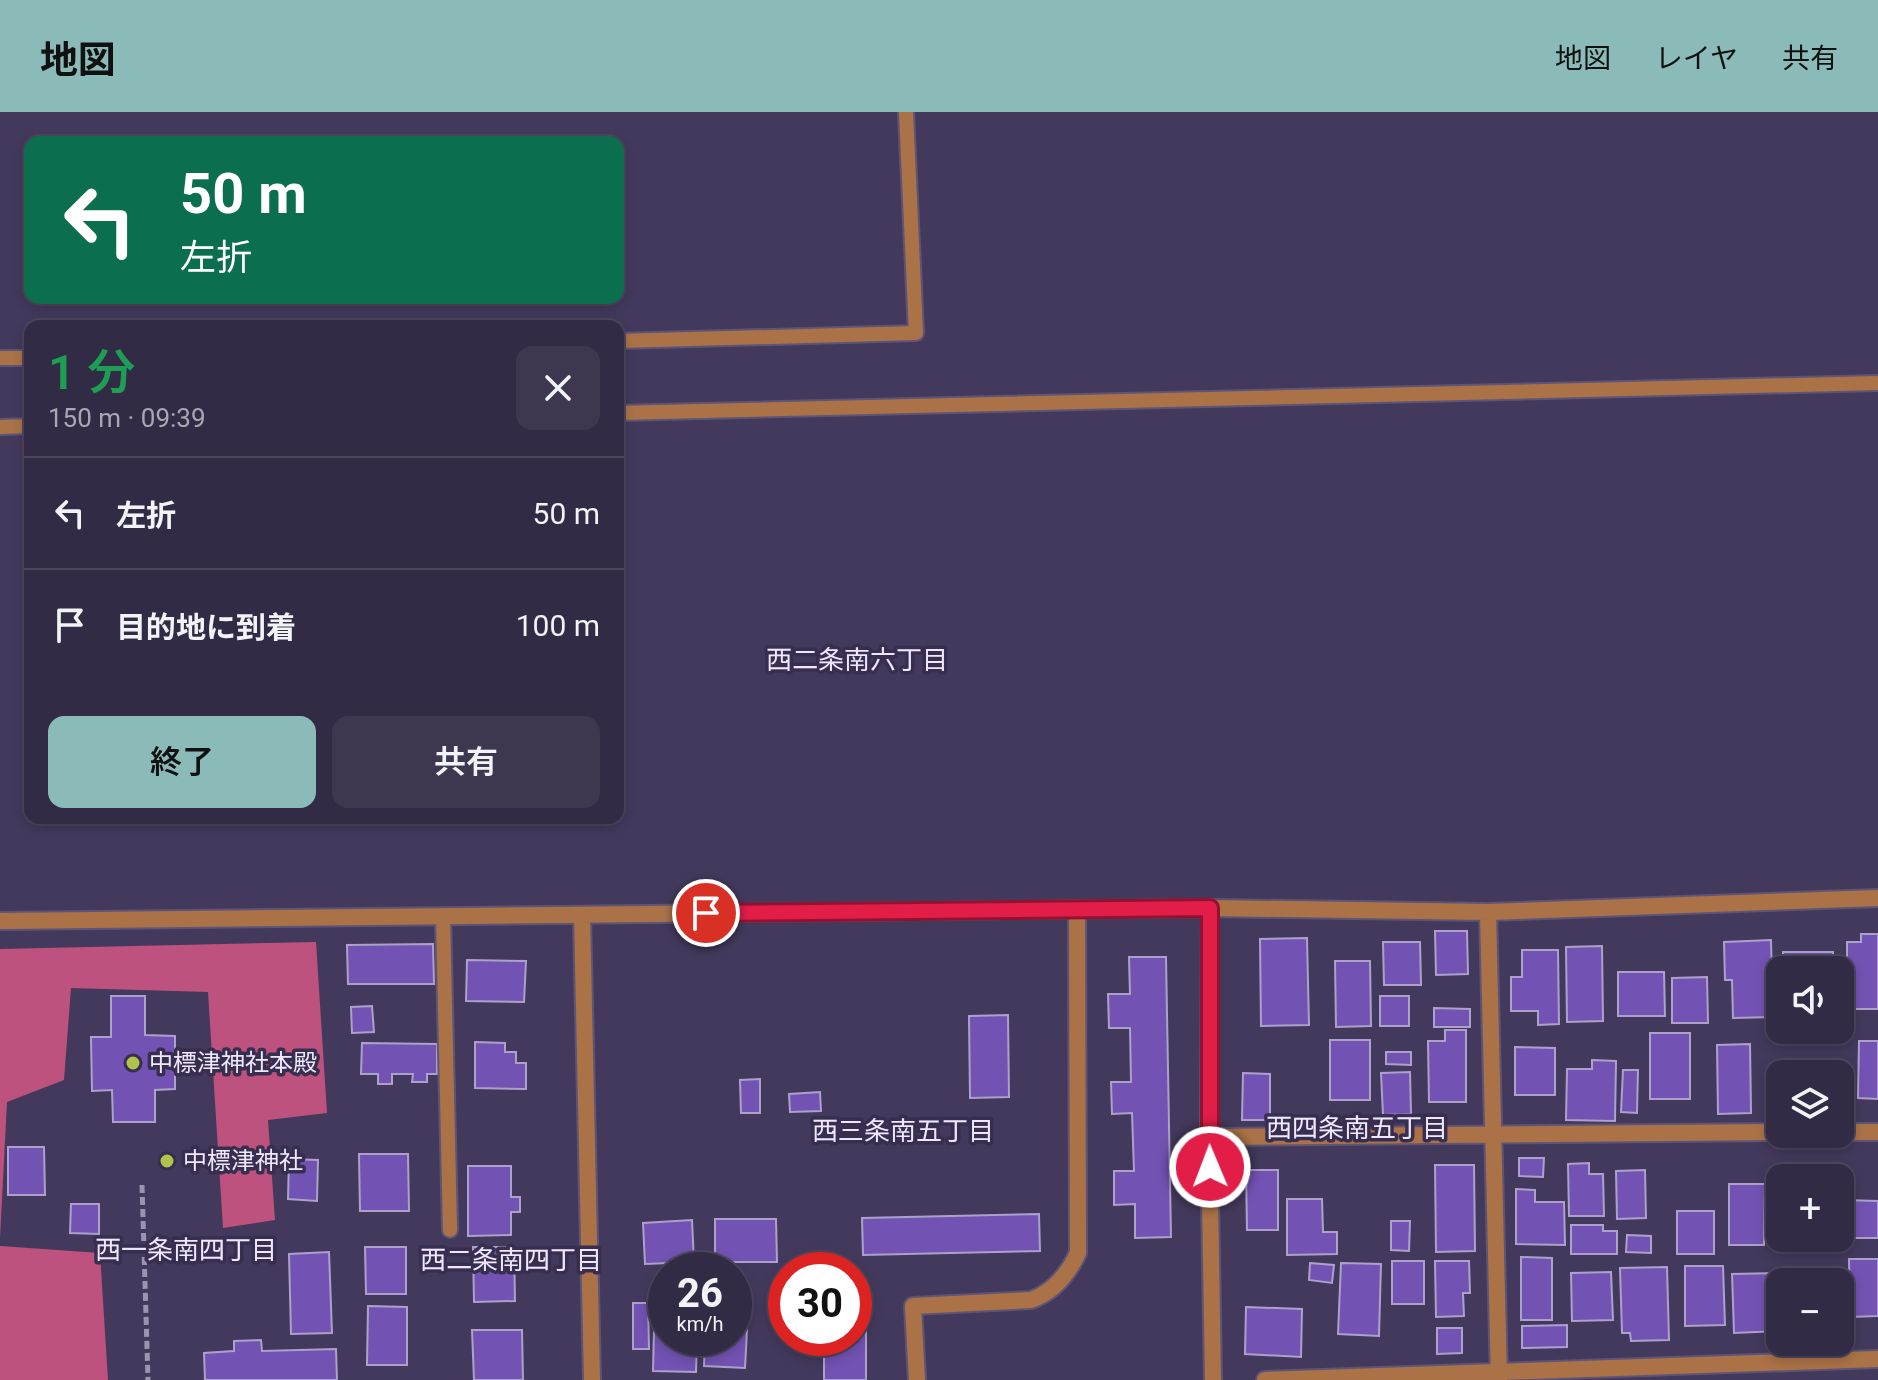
<!DOCTYPE html>
<html lang="ja">
<meta charset="utf-8">
<style>
body{margin:0;font-family:Roboto,"Noto Sans JP",sans-serif;background:#3d3750;color:#f1f3f6;height:100vh;display:flex;flex-direction:column;font-size:30px;white-space:nowrap}
*{box-sizing:border-box;margin:0}
p{font-size:26px;color:#a8a7b3}
.icon{flex:none;width:44px;height:44px;fill:none;stroke:currentColor;stroke-width:2;stroke-linecap:round;stroke-linejoin:round}
.map{position:relative;flex:1;overflow:hidden}
.sheet{position:absolute;left:24px;top:208px;width:600px;height:504px;display:flex;flex-direction:column;background:#322b45;border-radius:16px;box-shadow:0 4px 12px #0003,0 0 0 2px #4d475e}
.sheet>*{flex:none}
.hud{position:absolute;left:24px;top:24px;width:600px;height:168px;border-radius:16px;box-shadow:0 4px 12px #0003,0 0 0 2px #4d475e;background:#0b6e4f;color:#fff;overflow:hidden}
.buttons{position:absolute;left:1766px;top:844px;display:grid;gap:16px}
.buttons a{display:grid;place-items:center;width:88px;height:88px;border-radius:16px;background:#322b45;box-shadow:0 4px 12px #0003,0 0 0 2px #4d475e;font-size:40px}
.speed{position:absolute;left:648px;top:1140px;display:flex;gap:16px;font-size:40px;font-weight:700;text-align:center}
.speed>*{display:grid;place-content:center;width:104px;height:104px;border-radius:50%;background:#322b45;box-shadow:0 4px 12px #0003,0 0 0 2px #4d475e;line-height:1}
.speed small{font-size:20px;font-weight:400}
.speed .limit{border:12px solid #d22;background:#fff;color:#111}
.pin{position:absolute;display:grid;place-items:center;width:68px;height:68px;color:#fff;margin:-34px;border:4px solid #fff;border-radius:50%;box-shadow:0 2px 8px #0007}
.me{position:absolute;width:88px;margin:-44px;rotate:359deg;stroke-linejoin:round;filter:drop-shadow(0 0 6px #0008)}
.turn{display:flex;align-items:center;gap:28px;height:168px;padding:0 24px;font-size:36px}
.turn .icon{width:104px;height:104px;stroke-width:2.5}
.turn b{display:block;font-size:56px;line-height:68px}
.round{display:grid;place-items:center;flex:none;width:84px;height:84px;border-radius:16px;background:#3d3750}
.summary{display:flex;align-items:center;justify-content:space-between;height:136px;padding:0 24px}
h1{font-size:48px;font-weight:600;line-height:60px;color:#1e9e55}
.action{display:flex;gap:16px;margin-top:auto;padding:16px 24px}
.action a{flex:1;height:92px;border-radius:16px;background:#8bbbb9;color:#111;font-size:32px;font-weight:600;line-height:92px;text-align:center}
.action a+a{background:#3d3750;color:#f1f3f6}
ul{padding:0;list-style:none}
li{display:flex;align-items:center;gap:24px;height:112px;padding:0 24px;border-top:2px solid #4d475e}
li div{flex:1}
li b{display:block;font-size:30px}
li em{font-style:normal}
header{display:flex;align-items:center;gap:48px;box-sizing:border-box;height:112px;padding:0 40px;background:#8bbbb9;color:#111}
header strong{font-size:38px}
nav{display:flex;gap:44px;margin-inline-start:auto;font-size:28px}
.map>svg:first-child{display:block}
</style>
<header>
<strong>地図</strong>
<nav><a>地図</a><a>レイヤ</a><a>共有</a></nav>
</header>
<div class="map">
<svg width="1878" height="1268" viewBox="0 0 1878 1268">
<rect width="100%" height="100%" fill="#43395c"/>
<path fill="#be527f" d="M316,830l11,171 -59,7 7,100 -52,8 -15,-236 -137,-4 -7,92 -57,22 -7,136v-289z
M0,1134l100,7 8,127h-108z"/>
<path fill="#7252b2" stroke="#aca1cb" stroke-width="2" d="M1435,819h32l1,43 -32,1z
M1861,822h17v75h-31v-67h14z
M1307,826l2,87 -48,1 -1,-87z
M1771,828l2,77 -40,1 -1,-38h-7l-1,-38z
M1383,830h37l1,43h-37z
M433,832l1,40h-86l-1,-39z
M1602,834l1,75 -36,1 -1,-75z
M1522,838h36l1,74 -21,1v-14h-27v-34h11z
M1783,840h50v18h-50z
M1129,845h37l5,280 -36,1v-34l-21,1v-34h20l-2,-58 -20,1 -1,-32h20l-1,-54h-21l-1,-34h22z
M467,848l59,1 -2,41 -58,-1z
M1335,849h35l1,65 -35,1z
M1618,860h46l1,44h-47z
M1707,865l1,46h-36v-45z
M111,884h34v39l30,1v53l-20,1v32h-42l-1,-32 -20,1 -1,-54h20z
M1380,884h29v30h-29z
M372,894l2,26 -22,1 -1,-26z
M1434,896l36,1v18h-36z
M1008,903l1,82 -39,1 -1,-82z
M1445,918h21v72h-37l-1,-61h17z
M1650,921h40v66h-40z
M1330,928h40v60h-40z
M1859,929h19v58l-20,-1z
M475,930l30,1v9h11v11h10v26l-51,-1z
M362,931l75,1v30h-10v8h-15l1,-8h-21v10h-14v-10h-17z
M1750,932l1,69 -33,1 -1,-69z
M1515,935l40,1v47h-40z
M1386,940h25v13l-25,-1z
M1592,948l24,1 -1,60 -49,-1 1,-51h25z
M1623,958h15l-1,43 -16,-1z
M1410,960l1,42 -28,1 -2,-42z
M1243,961l27,1v46h-28z
M760,967v34h-19l-1,-33z
M820,980l1,19 -31,1 -1,-18z
M8,1035h36l1,48h-37z
M359,1042h49l1,57h-49z
M1519,1046h25l-1,19 -24,-1z
M289,1047l29,1 -1,41 -29,-2z
M1589,1051v11h14l1,42h-35l-1,-52z
M1798,1052h15l1,14h-16z
M1435,1053h39l1,86 -39,1z
M468,1054h43v31h9v15h-9v23l-43,1z
M1246,1058h32v60h-31z
M1645,1058l1,48 -29,1 -1,-48z
M1729,1072h36l-1,61h-35z
M1516,1077l19,1v12h29l1,43 -49,-1z
M1287,1087h35l1,33h14v22l-50,1z
M1844,1088l34,1v37h-35z
M71,1092h28v30l-29,-1z
M1677,1099h37v43h-37z
M1039,1102l1,37 -177,4 -1,-37z
M715,1107h61l1,43h-62z
M692,1108l2,42 -49,2 -2,-41z
M1391,1109h19l-1,30 -18,-1z
M1571,1113h32v6h14v23h-46z
M1627,1123l24,1v17l-25,-1z
M365,1135h41v47h-40z
M473,1135h41l1,54 -41,1z
M329,1140l3,81 -41,1 -2,-80z
M1521,1145l31,1v62h-31z
M1849,1147h29v57l-28,1z
M1392,1149h32v43h-32z
M1435,1149h34l1,32h-7l1,23 -28,1z
M1310,1151l24,2 -2,18 -23,-3z
M1341,1151l40,1 -2,72 -41,-2z
M1685,1154h38l2,59 -40,1z
M1667,1155l2,73 -38,1 -1,-8h-8l-2,-65z
M1611,1160l2,48 -41,1 -1,-48z
M1779,1161l1,58 -46,2 -2,-59z
M854,1179h12v89h-42v-30h-18v-12h48z
M633,1191h15l1,46h-16z
M368,1194l39,1v58h-40z
M1246,1195l56,2 -1,48 -56,-3z
M1567,1213v22l-45,1v-22z
M1437,1216h25v25l-25,1z
M734,1217l13,1 -2,38 -41,-2 1,-28h29z
M472,1218h50l1,50h-49z
M654,1218h12v8h31l-1,34 -43,-1z
M261,1228l1,11 74,-2 1,31h-132l-1,-27 30,-2v-10z"/>
<g fill="none" stroke-linecap="round" stroke-linejoin="round">
<g stroke="#5e5576" stroke-width="18">
<path id="service" d="M618,229l298,-8 -10,-221
M0,246h30
M618,301l1260,-30
M0,315l30,-1
M443,804l7,314"/>
</g>
<g stroke="#5e5576" stroke-width="20">
<path id="minor" d="M1210,796l-1,229 4,243
M1488,800l11,468
M582,803l10,465
M0,809l1210,-13 278,4 390,-14
M1840,1020h38
M1209,1025l571,-5
M917,1268l-4,-74 118,-6c23,-8 37,-26 47,-47l-1,-344
M1265,1268l613,-21"/>
</g>
<path stroke="#9b94b0" stroke-width="5" stroke-dasharray="8 4" stroke-linecap="butt" d="M142,1073l6,195"/>
<use href="#service" stroke="#ab7247" stroke-width="14"/>
<use href="#minor" stroke="#ab7247" stroke-width="16"/>
</g>
<g fill="none" stroke-linecap="round" stroke-linejoin="round">
<g stroke="#92132f" stroke-width="20">
<path id="route" d="M706,801l504,-5v259"/>
</g>
<use href="#route" stroke="#e11d48" stroke-width="14"/>
</g>
<g fill="#b2c34c" stroke="#382e50" stroke-width="3">
<circle cx="133" cy="951" r="8"/>
<circle cx="167" cy="1049" r="8"/>
</g>
<g text-anchor="middle" dominant-baseline="central" stroke-width="7" stroke-linejoin="round" paint-order="stroke">
<g font-size="24" fill="#ede8fe" stroke="#382e50" text-anchor="start">
<text x="149" y="951">中標津神社本殿</text>
<text x="183" y="1049">中標津神社</text>
</g>
<g font-size="26" fill="#ede8fe" stroke="#382e50">
<text x="857" y="548">西二条南六丁目</text>
<text x="1357" y="1016">西四条南五丁目</text>
<text x="903" y="1019">西三条南五丁目</text>
<text x="186" y="1138">西一条南四丁目</text>
<text x="511" y="1148">西二条南四丁目</text>
</g>
</g>
</svg>
<div class="buttons">
<a><svg class="icon" aria-label="sound" viewBox="0 0 24 24"><path d="M4 9h4l5-4v14l-5-4H4zM17 9q2 3 0 6"/></svg></a>
<a><svg class="icon" aria-label="layers" viewBox="0 0 24 24"><path d="M12 4l9 5-9 5-9-5zM3 14l9 5 9-5"/></svg></a>
<a>+</a>
<a>−</a>
</div>
<div class="speed"><div>26<small>km/h</small></div><div class="limit">30</div></div>
<div class="pin" style="left:706px;top:801px;background:#d93025"><svg class="icon" aria-label="arrive" viewBox="0 0 24 24"><path d="M6 21V4h12l-3 4 3 4H6"/></svg></div>
<svg class="me" style="left:1210px;top:1055px" viewBox="-20 -20 40 40"><circle r="17" fill="#e11d48" stroke="#fff" stroke-width="3"/><path d="M0-11L8 9 0 5-8 9z" fill="#fff"/></svg>
<div class="hud">
<div class="turn"><svg class="icon" aria-label="left" viewBox="0 0 24 24"><path d="M17 20v-9H6M10 6l-5 5 5 5"/></svg><div><b>50 m</b>左折</div></div>
</div>
<section class="sheet">
<div class="summary"><div><h1>1 分</h1><p>150 m · 09:39</p></div><a class="round"><svg class="icon" aria-label="close" viewBox="0 0 24 24"><path d="M6 6l12 12M18 6L6 18"/></svg></a></div>
<ul>
<li><svg class="icon" aria-label="left" viewBox="0 0 24 24"><path d="M17 20v-9H6M10 6l-5 5 5 5"/></svg><div><b>左折</b></div><em>50 m</em></li>
<li><svg class="icon" aria-label="arrive" viewBox="0 0 24 24"><path d="M6 21V4h12l-3 4 3 4H6"/></svg><div><b>目的地に到着</b></div><em>100 m</em></li>
</ul>
<div class="action"><a>終了</a><a>共有</a></div>
</section>
</div>
